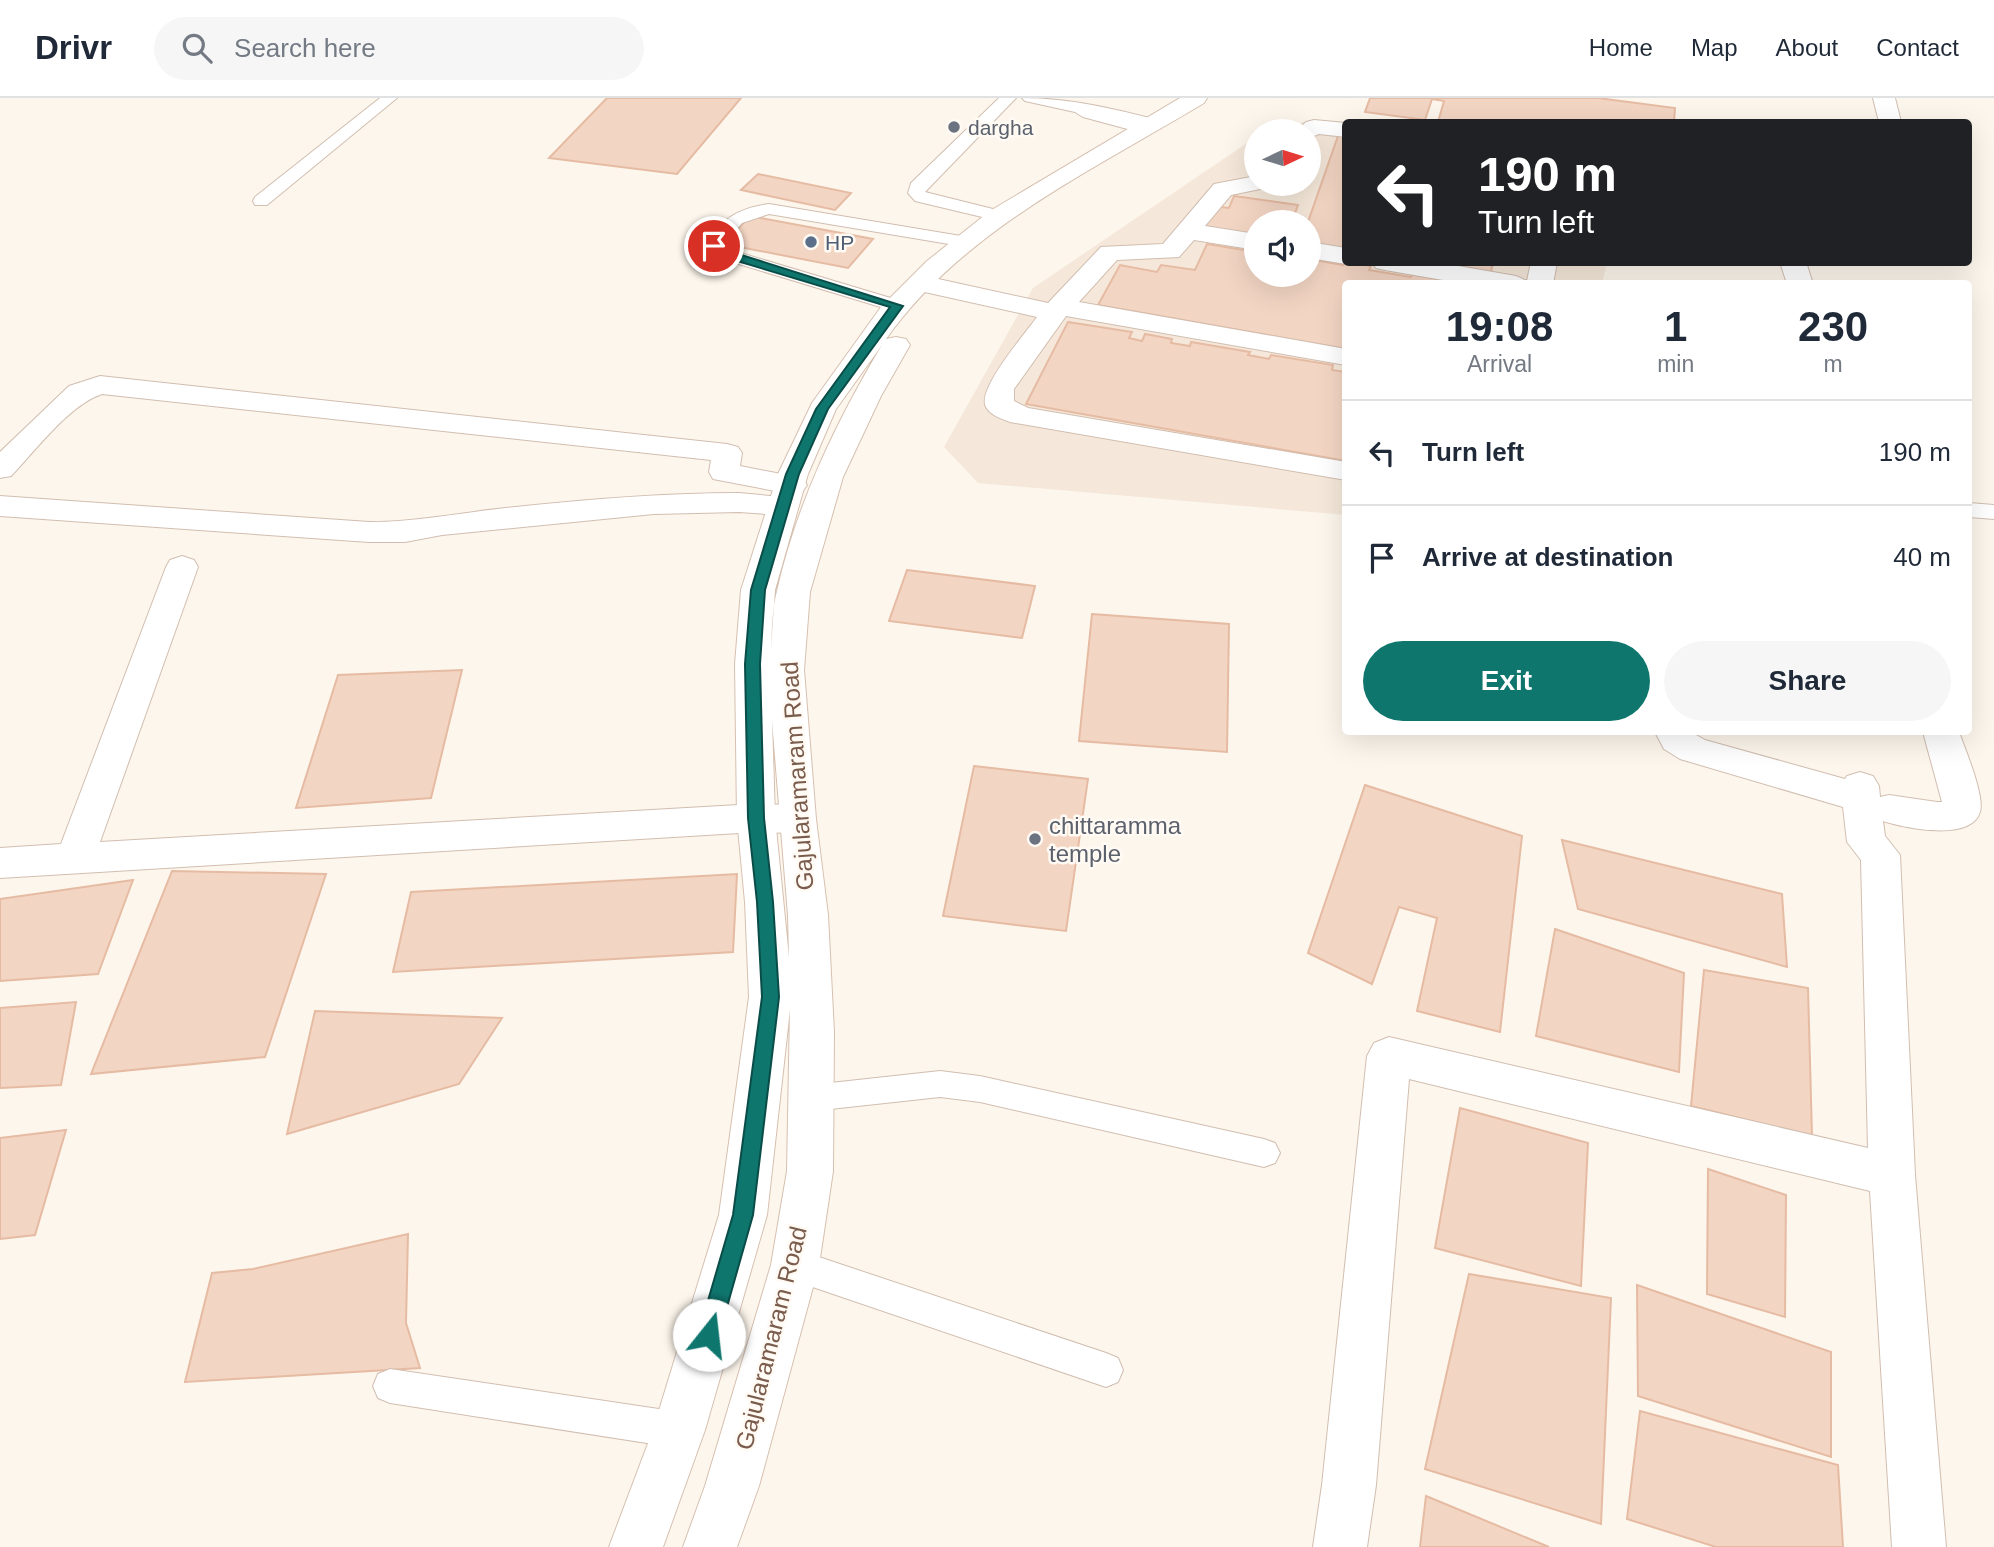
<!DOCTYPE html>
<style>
body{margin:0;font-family:Arial,sans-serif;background:#f6f6f7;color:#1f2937;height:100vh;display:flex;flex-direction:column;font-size:26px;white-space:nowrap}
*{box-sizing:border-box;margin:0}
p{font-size:23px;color:#747a83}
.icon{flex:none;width:38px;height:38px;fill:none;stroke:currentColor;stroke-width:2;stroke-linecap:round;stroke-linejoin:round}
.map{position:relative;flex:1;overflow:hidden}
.panel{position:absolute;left:1342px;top:182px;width:630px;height:455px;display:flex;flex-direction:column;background:#fff;border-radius:7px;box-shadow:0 7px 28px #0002}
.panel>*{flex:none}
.hud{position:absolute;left:1342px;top:21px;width:630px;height:147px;border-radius:7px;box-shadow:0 7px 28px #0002;background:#202124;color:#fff;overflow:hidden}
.needle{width:46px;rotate:86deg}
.fabs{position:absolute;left:1244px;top:21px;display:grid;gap:14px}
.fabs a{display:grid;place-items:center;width:77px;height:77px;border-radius:50%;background:#fff;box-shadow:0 7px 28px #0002;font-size:35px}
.pin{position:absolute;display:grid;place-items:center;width:60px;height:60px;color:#fff;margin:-30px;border:4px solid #fff;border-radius:50%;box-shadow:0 2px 7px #0007}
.me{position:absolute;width:77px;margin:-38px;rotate:16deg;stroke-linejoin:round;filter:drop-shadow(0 0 5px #0008)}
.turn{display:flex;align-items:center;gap:24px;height:147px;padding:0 21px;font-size:32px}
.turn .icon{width:91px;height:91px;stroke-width:2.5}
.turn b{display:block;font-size:49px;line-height:60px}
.eta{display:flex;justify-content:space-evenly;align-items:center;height:119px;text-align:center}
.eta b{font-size:42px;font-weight:600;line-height:49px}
.cta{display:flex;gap:14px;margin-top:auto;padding:14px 21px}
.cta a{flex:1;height:80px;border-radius:42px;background:#0f766e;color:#fff;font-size:28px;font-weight:600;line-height:80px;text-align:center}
.cta a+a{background:#f6f6f7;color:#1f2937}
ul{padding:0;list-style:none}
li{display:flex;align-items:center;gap:21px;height:105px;padding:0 21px;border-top:2px solid #e0e1e3}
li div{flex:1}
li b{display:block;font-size:26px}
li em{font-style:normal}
header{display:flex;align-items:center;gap:42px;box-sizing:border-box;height:98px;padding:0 35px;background:#fff;border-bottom:2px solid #e0e1e3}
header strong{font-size:33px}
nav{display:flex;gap:38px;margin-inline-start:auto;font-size:24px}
.search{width:490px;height:63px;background:#f6f6f7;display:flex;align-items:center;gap:18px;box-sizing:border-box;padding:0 24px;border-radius:38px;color:#747a83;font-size:26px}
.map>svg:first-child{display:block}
</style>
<header>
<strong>Drivr</strong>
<div class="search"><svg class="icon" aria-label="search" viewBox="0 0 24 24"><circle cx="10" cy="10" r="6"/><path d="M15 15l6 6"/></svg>Search here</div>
<nav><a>Home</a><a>Map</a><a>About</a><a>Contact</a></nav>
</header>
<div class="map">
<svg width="1994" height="1449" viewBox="0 0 1994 1449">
<rect width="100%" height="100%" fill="#fdf6ec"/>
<path fill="#f5e8da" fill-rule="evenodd" d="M1302,24l44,5v135l261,1 -5,20 -256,1v231l-368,-32 -34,-36 89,-159 217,-147 6,1v42h53v-53h-13zM1256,124h53v53h-53z"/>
<path fill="#f3d5c3" stroke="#e6bba3" stroke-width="2" d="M607,0h134l-64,76 -128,-16z
M1370,0h228l77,10 -1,14h-236l6,-21 -12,-2 -7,21 -60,-8z
M1339,35l7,1v120l-37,-6 -1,-26z
M758,76l93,19 -16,17 -94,-20z
M1234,98l64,9 -6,17h-36v14l-54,-8 9,-22 18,2z
M750,118l123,23 -25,29 -124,-24z
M1207,146l49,8v23h53v-16l34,6 1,-4 27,5 -2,4 42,7 1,-5 68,12h-134v65l-248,-44 22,-40 37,7 4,-7 34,5z
M1400,164h93l-3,14z
M1068,224l64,10 -3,6 13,3 3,-7 27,5 -1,4 19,3 1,-4 59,10 -2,3 21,4 2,-4 62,10 -1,5 14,2v89l-320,-57z
M907,472l128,16 -13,52 -133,-17z
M1092,516l137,10 -2,128 -148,-11z
M462,572l-31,128 -135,10 42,-133z
M974,668l114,13 -22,152 -123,-15z
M1365,687l157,51 -22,196 -83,-21 20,-93 -38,-11 -27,77 -64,-31z
M1562,742l220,54 5,73 -209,-58z
M172,773l154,3 -61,183 -174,17z
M737,776l-4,78 -340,20 18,-80z
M133,782l-35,94 -98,7v-82z
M1555,831l129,44 -5,99 -143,-36z
M1704,872l104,18 4,148 -121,-30z
M76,904l-15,83 -61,3v-80z
M315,913l187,7 -43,66 -172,50z
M1460,1010l128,35 -7,143 -146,-38z
M66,1032l-31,105 -35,4v-101z
M1708,1071l78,26 -1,122 -78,-23z
M408,1136l-2,89 14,45 -235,14 27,-109 41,-4z
M1469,1176l142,24 -10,226 -176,-55z
M1637,1187l194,67v105l-193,-61z
M1640,1313l198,54 5,82h-127l-89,-28z
M1426,1398l123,51h-129z"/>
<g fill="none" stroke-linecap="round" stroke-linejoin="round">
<g stroke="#d1beb0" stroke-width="2">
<path id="lane" d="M380,0h17l-130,107h-12l-2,-4 2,-4z
M999,0h17l-91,94 80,20 3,4 -3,4 -6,1 -84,-20 -7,-8 3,-10z
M1022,0c48,0 93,11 139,23l2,3 -17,10 -63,-17 -8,-5 -50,-11z
M769,106l198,33 9,5 -9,5 -198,-33 -27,9 -18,21 10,7 170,51 2,4 -2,4 -7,2 -175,-53 -17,-13c15,-27 34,-38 64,-42z
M1969,405l25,2v14l-25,-2z
M940,973l40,5 284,63 11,4 5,10 -5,10 -11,4 -284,-65 -40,-5 -128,14 -11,-4 -4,-9 4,-9 11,-4z
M795,1151l311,104 12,5 5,12 -5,12 -12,5 -311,-106 -12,-5 -4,-11 4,-11z
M390,1271l289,43 13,5 5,13 -5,13 -13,5 -289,-45 -12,-5 -5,-12 5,-12z"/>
</g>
<g stroke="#d1beb0" stroke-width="2">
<path id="street" d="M1873,0h22l6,24h-22z
M1314,22l32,3v14l-27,-3 -10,4v-7h-13l10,-9z
M1256,78v8h12l-3,4 -34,7 -26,31 51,8v16l-62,-10 -15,17 -62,3 -38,42 267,47v16l-280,-49 -52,73v12l14,7 318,54v18l-336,-58c-8,-3 -20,-7 -24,-15 -10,-17 39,-73 51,-90l-126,-28 -4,-6 4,-6 9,-2 128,28 53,-56 62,-3 51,-60z
M1309,144l37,6v14h5l-5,2 -37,-6z
M1372,164h63l81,14 11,5 4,-19h26l-4,22h-87l-81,-14 -9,-2z
M1780,164h26l7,22h-26z
M100,278l627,68 11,3 4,6 -2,13 62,12 5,7 -5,7 -11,2 -78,-15 -4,-7 2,-12 -609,-66c-33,11 -66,56 -91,82l-11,2v-26l69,-66z
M739,395l53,5 5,7 -5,7 -11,3 -42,-3 -85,2 -212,21 -37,7h-36l-369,-26v-20l369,26c43,0 85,-8 128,-13 81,-9 161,-16 242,-16z
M182,458l12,4 4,7 -98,275 656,-38 41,1 14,4 5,10 -5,10 -14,4 -41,-1 -756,46v-30l61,-4 105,-277 4,-7z
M1655,634h36l14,8 140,39 2,-3 13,-4 13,4 6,10 1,11 9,-2 48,7h5l-19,-70h36c6,17 26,64 21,80 -9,30 -76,16 -97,9l2,15 15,19 15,320 31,372h-54l-22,-356 -461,-112 -33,406 -9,62h-54l9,-62 45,-429 7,-13 15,-6 479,111 -7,-288 -14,-18 -4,-35 -163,-48 -16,-10z"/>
</g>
<g stroke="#d6c0b0" stroke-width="2">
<path id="secondary" d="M1180,0h27l-3,5c-111,67 -241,127 -318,236l10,-2 10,2 4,6 -29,51 -38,81 -33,115 -6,78 12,149 12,96 6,117 -1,139 -14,94 -60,221 -22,61h-54l22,-61 66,-221 16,-94 3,-162 -23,206 -62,215 -42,117h-54l44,-117 66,-215 30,-218 -4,-95 -8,-84 -2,-154 6,-74 37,-116 34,-71 69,-96 46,-46 63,-50zM882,247c-46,77 -85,158 -105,246 -5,18 -5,39 -6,58l4,-59 33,-116 28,-65zM772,622l16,195 1,43 -14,-140z"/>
</g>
<use href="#lane" fill="#fff" fill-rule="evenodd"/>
<use href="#street" fill="#fff" fill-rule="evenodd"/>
<use href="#secondary" fill="#fff" fill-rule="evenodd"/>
</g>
<path fill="#0f766e" stroke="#0a4d48" stroke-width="2" d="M711,146h7l14,8 171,54 -75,103 -29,65 -34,116 -5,74 4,154 9,84 6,95 -26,218 -34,120 -3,7 -7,3 -8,-3 -3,-7 35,-120 29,-218 -5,-95 -9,-84 -3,-154 6,-74 35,-116 30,-65 74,-102 -166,-50 -13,-9z"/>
<g fill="#6b7280" stroke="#fffaf3" stroke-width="2.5">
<circle cx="954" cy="29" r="7"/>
<circle cx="1035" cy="741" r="7"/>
</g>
<circle fill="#5c6f8a" stroke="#fffaf3" stroke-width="2.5" cx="811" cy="144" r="7"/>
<g text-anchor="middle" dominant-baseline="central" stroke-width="5" stroke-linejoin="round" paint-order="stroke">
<g font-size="21" fill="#5b616d" stroke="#fffaf3" text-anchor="start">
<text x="968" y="29">dargha</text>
</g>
<g font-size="21" fill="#4e5e75" stroke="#fffaf3" text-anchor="start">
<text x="825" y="144">HP</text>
</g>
<g font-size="24" fill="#7a5c4d" stroke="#fffaf3">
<text transform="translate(797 678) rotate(-94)">Gajularamaram Road</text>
<text transform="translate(771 1240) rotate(-76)">Gajularamaram Road</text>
</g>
<g font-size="24" fill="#5b616d" stroke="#fffaf3" text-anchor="start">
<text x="1049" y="727">chittaramma<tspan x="1049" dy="28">temple</tspan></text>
</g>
</g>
</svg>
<div class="fabs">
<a><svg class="needle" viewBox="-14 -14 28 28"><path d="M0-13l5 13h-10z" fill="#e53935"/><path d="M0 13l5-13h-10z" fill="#747a83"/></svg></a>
<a><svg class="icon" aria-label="sound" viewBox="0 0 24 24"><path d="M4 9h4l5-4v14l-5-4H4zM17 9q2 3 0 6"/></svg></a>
</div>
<div class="pin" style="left:714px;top:148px;background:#d93025"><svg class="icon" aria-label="arrive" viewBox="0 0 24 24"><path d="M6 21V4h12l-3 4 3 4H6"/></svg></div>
<svg class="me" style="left:709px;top:1237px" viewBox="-20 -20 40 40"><circle r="19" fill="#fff"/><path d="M0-13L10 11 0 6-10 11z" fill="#0f766e"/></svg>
<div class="hud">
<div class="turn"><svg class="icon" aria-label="left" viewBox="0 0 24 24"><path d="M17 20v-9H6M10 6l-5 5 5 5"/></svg><div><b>190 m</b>Turn left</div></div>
</div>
<section class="panel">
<div class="eta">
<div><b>19:08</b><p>Arrival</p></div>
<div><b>1</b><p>min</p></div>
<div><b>230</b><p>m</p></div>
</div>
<ul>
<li><svg class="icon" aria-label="left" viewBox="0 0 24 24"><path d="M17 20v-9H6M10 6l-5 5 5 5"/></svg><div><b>Turn left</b></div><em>190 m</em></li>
<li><svg class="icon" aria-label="arrive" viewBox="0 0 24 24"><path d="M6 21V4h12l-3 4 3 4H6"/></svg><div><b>Arrive at destination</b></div><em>40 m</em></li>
</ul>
<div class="cta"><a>Exit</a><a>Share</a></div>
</section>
</div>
